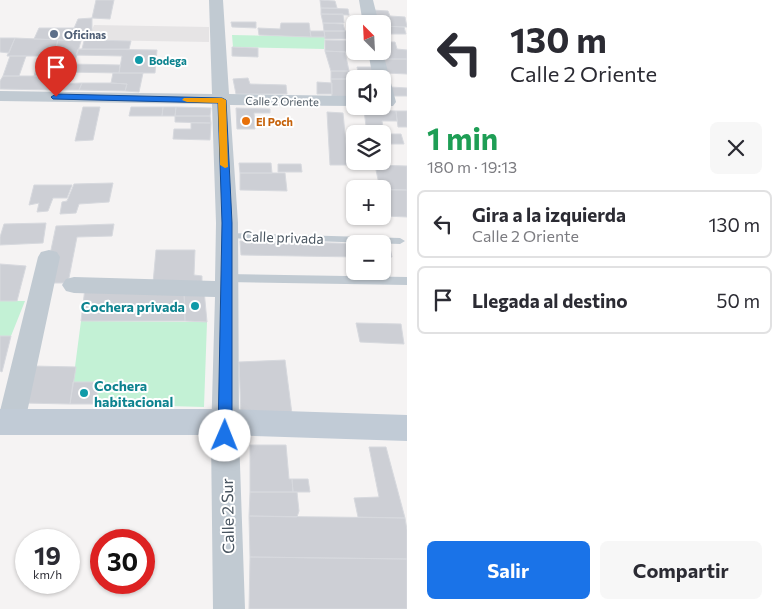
<!DOCTYPE html>
<html lang="es">
<meta charset="utf-8">
<style>
body{margin:0;font-family:Commissioner,sans-serif;background:#f7f7f7;color:#2b2b33;height:100vh;display:flex;flex-direction:column;font-size:19px;white-space:nowrap}
*{box-sizing:border-box;margin:0}
p{font-size:16px;color:#7c7c81}
.icon{flex:none;width:28px;height:28px;fill:none;stroke:currentColor;stroke-width:2;stroke-linecap:round;stroke-linejoin:round}
.map{position:relative;flex:1;overflow:hidden}
.side{display:flex;flex-direction:column;background:#fff;width:375px}
.side>*{flex:none}
.guide{background:#fff;color:#2b2b33;overflow:hidden}
.needle{width:32px;rotate:336deg}
.controls{position:absolute;left:346px;top:15px;display:grid;gap:10px}
.controls a{display:grid;place-items:center;width:45px;height:45px;border-radius:8px;background:#fff;box-shadow:0 1px 4px #0004;font-size:25px}
.speed{position:absolute;left:15px;top:529px;display:flex;gap:10px;font-size:25px;font-weight:700;text-align:center}
.speed>*{display:grid;place-content:center;width:65px;height:65px;border-radius:50%;background:#fff;box-shadow:0 1px 4px #0004;line-height:1}
.speed small{font-size:12px;font-weight:400}
.speed .limit{border:8px solid #d22;background:#fff;color:#111}
.pin{position:absolute;display:grid;place-items:center;width:42px;height:42px;color:#fff;margin:-51px -21px;border-radius:50% 50% 50% 0;rotate:-45deg;box-shadow:0 0 5px #0007}
.pin .icon{rotate:45deg}
.me{position:absolute;width:55px;margin:-28px;rotate:1deg;stroke-linejoin:round;filter:drop-shadow(0 0 4px #0008)}
.turn{display:flex;align-items:center;gap:18px;height:105px;padding:0 20px;font-size:22px}
.turn .icon{width:65px;height:65px;stroke-width:2.5}
.turn b{display:block;font-size:35px;line-height:42px}
.round{display:grid;place-items:center;flex:none;width:52px;height:52px;border-radius:8px;background:#f7f7f7}
.head{display:flex;align-items:center;justify-content:space-between;height:85px;padding:0 20px}
h1{font-size:30px;font-weight:700;line-height:38px;color:#1e9e55}
.primary-button{display:flex;gap:10px;margin-top:auto;padding:10px 20px}
.primary-button a{flex:1;height:58px;border-radius:8px;background:#1a73e8;color:#fff;font-size:20px;font-weight:700;line-height:58px;text-align:center}
.primary-button a+a{background:#f7f7f7;color:#2b2b33}
ul{padding:0;list-style:none}
li{display:flex;align-items:center;gap:15px;height:68px;margin:0 10px 8px;padding:0 10px;border:2px solid #e1e1e2;border-radius:8px}
li div{flex:1}
li b{display:block;font-size:19px}
li em{font-style:normal}
main{display:flex;flex:1;min-height:0}
.map>svg:first-child{display:block}
</style>
<main>
<div class="map">
<svg width="407" height="609" viewBox="0 0 407 609">
<rect width="100%" height="100%" fill="#f5f3f3"/>
<path fill="#e6e4e5" d="M94,25l115,2v15l-121,-2z"/>
<path fill="#c3f1d5" d="M232,35l93,2 -1,12 -91,-2z
M0,301h25l-14,35h-11z
M81,321l126,1 -3,85 -108,-3 3,-22h-26z"/>
<path fill="#cdcfd5" stroke="#d7d9de" d="M96,0h18l-4,19 -18,-1z
M320,0l15,1 2,7h-16z
M321,8l27,1 1,6 -28,-1z
M372,10l16,1 2,5 15,1 2,10 -25,-1v-2h-6z
M321,14h22l1,9h-21z
M92,18v12l-4,10h-19l9,-21z
M231,22h25v6l-24,-1z
M281,23h28l2,14 -52,-2 -1,-7 22,1z
M323,23l20,1 2,7h-21z
M382,26l22,1 2,7h-24z
M39,28h35l-5,12 -35,-1z
M310,31h14l1,6h-14z
M324,31h24l1,8h-24z
M0,38h15l-6,15 -9,-1z
M15,38l43,2 -4,16h-47z
M58,40l23,1 -6,20h-23z
M88,40l43,1 -2,8h-47l2,-8z
M325,40l30,1v10h16v2l-46,-2z
M382,42h13l2,7 10,1v9h-24z
M232,47l26,1v9l-26,-1z
M78,49l79,1 -2,23h-36l3,-17 -46,-1z
M325,51l20,1 4,19h-18z
M10,56h16l-7,20h-16z
M40,56h14l-2,5h7l-5,15h-20z
M383,59h24v15l-20,-1z
M59,61h11l-6,23h-12z
M70,64l50,1 -1,8 -52,-1z
M357,67h16l2,9h-16z
M331,71h18l1,8h-19z
M113,73h30l-4,19 -14,-1 2,-7 -16,-1z
M3,76h51l-4,14 -50,-1v-8z
M248,78l2,6 36,1 1,9h-51l-3,-15z
M331,79h19v18l-18,-1z
M317,82l15,1v11h-15z
M82,83l-3,7h-29l2,-6z
M82,83h29l16,1 -2,7 -46,-1z
M391,87l16,1v8h-15z
M83,107h17l-7,33 -18,1z
M131,107h32l-1,9h-33z
M163,107h13l-1,9h-13z
M176,107l35,1 -1,8h-35z
M236,108l34,1v4h-16l1,16h-18z
M364,110l32,1 1,10h-15l2,13h17l3,10h-22v-10h-15z
M396,111h11v16h-9z
M327,112l16,1 5,52h-18z
M175,116h35l1,7 -36,-1z
M191,123h20l-1,17 -37,-1 1,-10h17z
M239,163h32l1,10h-32z
M278,164h23l1,8h-24z
M375,165l32,1v24l-27,-1z
M240,173h45l2,18 -47,-1z
M113,183l-4,19 -30,2 -3,9 -16,1 2,-12 5,-1 7,-17z
M34,185h38l-5,13h-14l-5,13 -11,1 2,-9 -10,2z
M382,190h25v27l-22,-1z
M46,223l-3,20 -43,2v-8l4,-13z
M114,224l-2,12 -35,1 -9,46h-24l12,-57z
M240,241l137,3h-22v13l-114,-2z
M382,244h7l3,13h-10z
M156,250h39l-1,25 8,1v7h-49z
M0,264l26,2 -9,35h-17z
M85,288l99,2 1,31h-104z
M184,290h20l3,32 -22,-1z
M356,323l45,1 3,20 -44,-2z
M0,336h11l-9,36 -2,-1z
M285,360l7,54 -51,-1 -2,-51z
M33,366l43,1 -6,37 -46,-1z
M73,382h26l-3,22h-26z
M250,445h36l3,34h3l1,13h-43z
M369,447h17l19,71 -47,-1 -4,-19 25,-1z
M292,479h16l2,13h-17z
M250,492h47l2,19 -2,6 -48,-1z
M249,516l156,2 2,12v29l-157,-2z
M250,557l157,2v50h-158z"/>
<g fill="none" stroke-linecap="round" stroke-linejoin="round">
<path fill="#c1cad2" fill-rule="evenodd" d="M227,233l173,5 5,3 -5,3 -177,-6 -1,-2z
M227,274l180,3v8l-180,-3 -5,-4z"/>
<path fill="#c1cad2" fill-rule="evenodd" d="M209,0h14l6,94 126,2v10l-125,-1 8,118 1,213 6,173h-32l-2,-173 4,-139 -141,-4 -8,-2 -4,-6 4,-6 8,-2 141,4 1,-58 -4,-119 -212,-3v-10l212,3z
M359,0h14l6,24h-16z
M382,49l14,53 -3,4h-11v-27h-9l-5,-28h14z
M49,250l8,2 3,5 -35,165 -4,8 -10,3 -10,-3 -1,-19 38,-154 3,-5z"/>
<path fill="#c1cbd6" fill-rule="evenodd" d="M0,409h225l182,6v26l-182,-6h-225z"/>
</g>
<path fill="#1a73e8" stroke="#114b97" d="M56,94l166,4 4,2 6,123v213l-2,4 -5,1 -5,-1 -2,-4 4,-213 -4,-120 -165,-4 -2,-2z"/>
<path fill="#f59e0b" d="M184,98h38l4,2 2,67 -3,1 -5,-3 -2,-62 -31,-1 -5,-2z"/>
<circle fill="#5c6f8a" stroke="#fff" stroke-width="2" cx="54" cy="34" r="5"/>
<g fill="#0f9aa8" stroke="#fff" stroke-width="2">
<circle cx="139" cy="60" r="5"/>
<circle cx="195" cy="306" r="5"/>
<circle cx="84" cy="393" r="5"/>
</g>
<circle fill="#e8710a" stroke="#fff" stroke-width="2" cx="246" cy="121" r="5"/>
<g text-anchor="middle" dominant-baseline="central" stroke-width="4" stroke-linejoin="round" paint-order="stroke">
<g font-size="11" font-weight="bold" fill="#4e5e75" stroke="#fff" text-anchor="start">
<text x="64" y="34">Oficinas</text>
</g>
<g font-size="11" font-weight="bold" fill="#0d838f" stroke="#fff" text-anchor="start">
<text x="149" y="60">Bodega</text>
</g>
<g font-size="11" fill="#4a5661" stroke="#fff">
<text transform="translate(282 101) rotate(1)">Calle 2 Oriente</text>
</g>
<g font-size="11" font-weight="bold" fill="#c56008" stroke="#fff" text-anchor="start">
<text x="256" y="121">El Poch</text>
</g>
<g font-size="14" fill="#4a5661" stroke="#fff">
<text transform="translate(283 237) rotate(2)">Calle privada</text>
</g>
<g font-size="14" font-weight="bold" fill="#0d838f" stroke="#fff" text-anchor="end">
<text x="185" y="306">Cochera privada</text>
<text x="94" y="385" text-anchor="start">Cochera<tspan x="94" dy="16">habitacional</tspan></text>
</g>
<g font-size="16" fill="#4a5661" stroke="#fff">
<text transform="translate(227 516) rotate(-91)">Calle 2 Sur</text>
</g>
</g>
</svg>
<div class="controls">
<a><svg class="needle" viewBox="-14 -14 28 28"><path d="M0-13l5 13h-10z" fill="#e53935"/><path d="M0 13l5-13h-10z" fill="#7c7c81"/></svg></a>
<a><svg class="icon" aria-label="sound" viewBox="0 0 24 24"><path d="M4 9h4l5-4v14l-5-4H4zM17 9q2 3 0 6"/></svg></a>
<a><svg class="icon" aria-label="layers" viewBox="0 0 24 24"><path d="M12 4l9 5-9 5-9-5zM3 14l9 5 9-5"/></svg></a>
<a>+</a>
<a>−</a>
</div>
<div class="speed"><div>19<small>km/h</small></div><div class="limit">30</div></div>
<div class="pin" style="left:56px;top:97px;background:#d93025"><svg class="icon" aria-label="arrive" viewBox="0 0 24 24"><path d="M6 21V4h12l-3 4 3 4H6"/></svg></div>
<svg class="me" style="left:225px;top:436px" viewBox="-20 -20 40 40"><circle r="19" fill="#fff"/><path d="M0-13L10 11 0 6-10 11z" fill="#1a73e8"/></svg>
</div>
<section class="side">
<div class="guide">
<div class="turn"><svg class="icon" aria-label="left" viewBox="0 0 24 24"><path d="M17 20v-9H6M10 6l-5 5 5 5"/></svg><div><b>130 m</b>Calle 2 Oriente</div></div>
</div>
<div class="head"><div><h1>1 min</h1><p>180 m · 19:13</p></div><a class="round"><svg class="icon" aria-label="close" viewBox="0 0 24 24"><path d="M6 6l12 12M18 6L6 18"/></svg></a></div>
<ul>
<li><svg class="icon" aria-label="left" viewBox="0 0 24 24"><path d="M17 20v-9H6M10 6l-5 5 5 5"/></svg><div><b>Gira a la izquierda</b><p>Calle 2 Oriente</p></div><em>130 m</em></li>
<li><svg class="icon" aria-label="arrive" viewBox="0 0 24 24"><path d="M6 21V4h12l-3 4 3 4H6"/></svg><div><b>Llegada al destino</b></div><em>50 m</em></li>
</ul>
<div class="primary-button"><a>Salir</a><a>Compartir</a></div>
</section>
</main>
